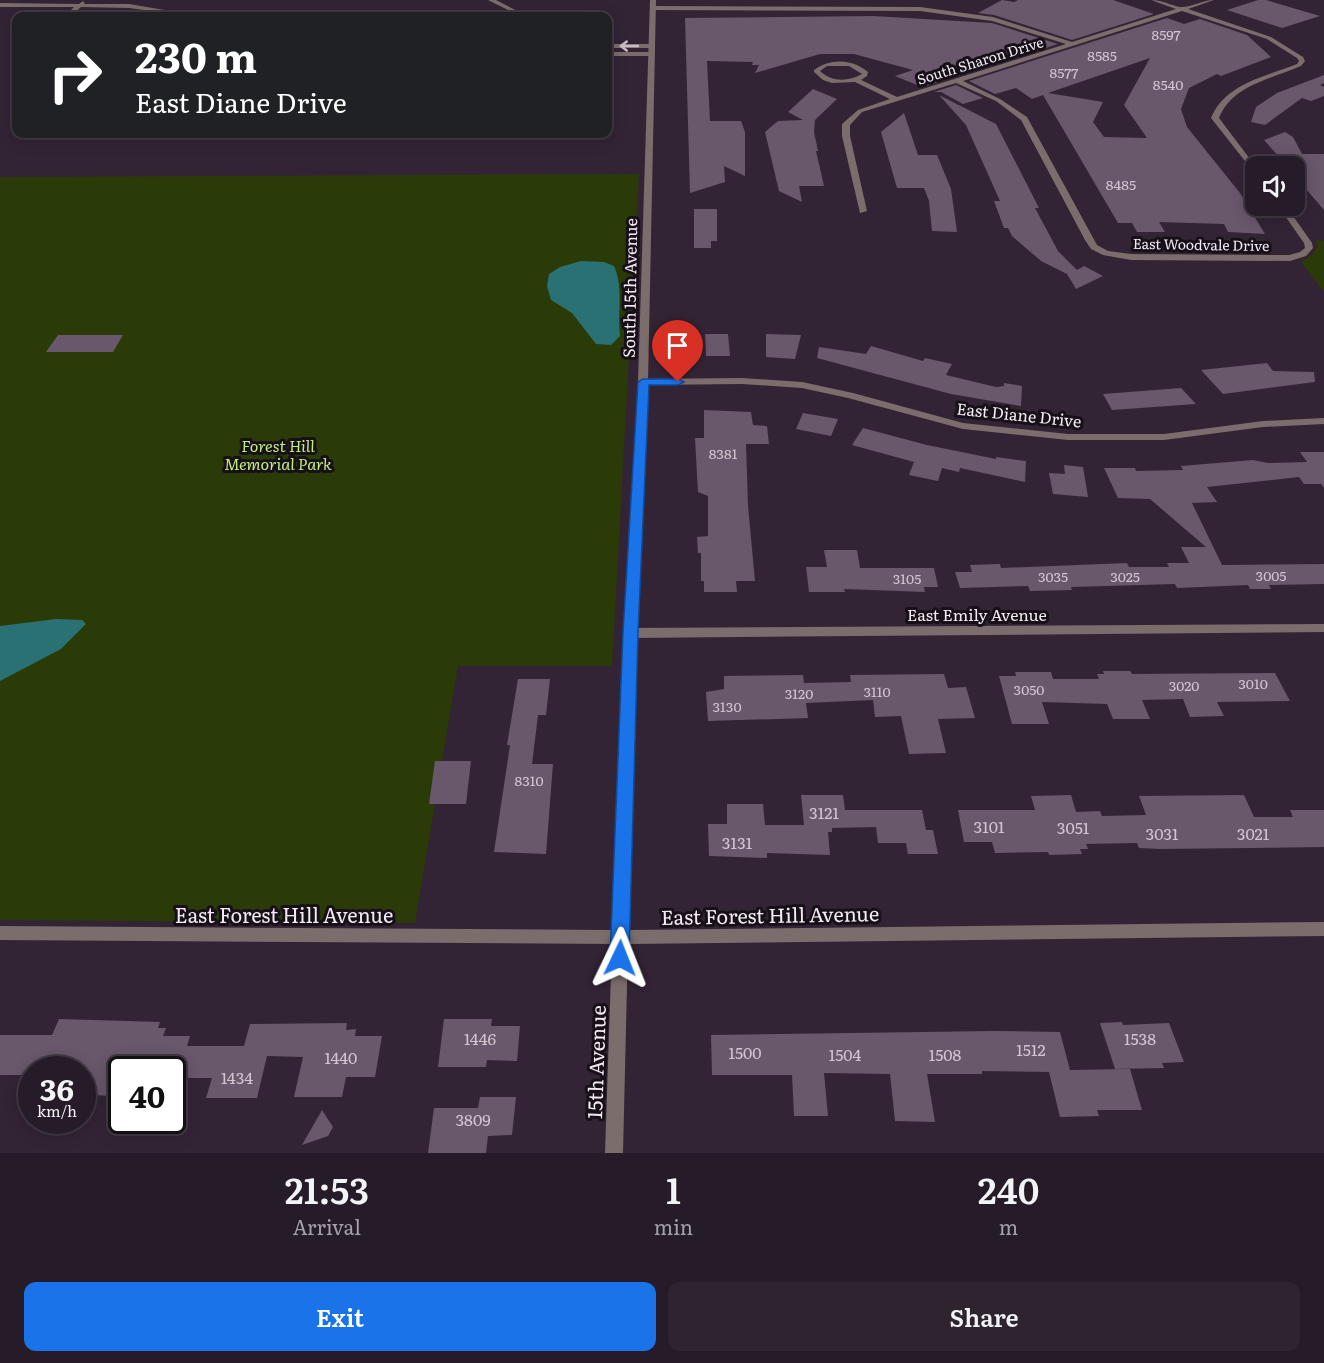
<!DOCTYPE html>
<style>
body{margin:0;font-family:Literata,serif;background:#2e2430;color:#f1f3f6;height:100vh;display:flex;flex-direction:column;font-size:22px;white-space:nowrap}
*{box-sizing:border-box;margin:0}
p{font-size:20px;color:#a4a1a8}
.icon{flex:none;width:33px;height:33px;fill:none;stroke:currentColor;stroke-width:2;stroke-linecap:round;stroke-linejoin:round}
.map{position:relative;height:1153px;overflow:hidden}
.sheet{display:flex;flex-direction:column;background:#261b28;flex:1}
.sheet>*{flex:none}
.guide{position:absolute;left:12px;top:12px;width:600px;height:126px;border-radius:12px;box-shadow:0 3px 15px #0003,0 0 0 2px #423945;background:#202124;color:#fff;overflow:hidden}
.controls{position:absolute;left:1245px;top:156px;display:grid;gap:12px}
.controls a{display:grid;place-items:center;width:60px;height:60px;border-radius:12px;background:#261b28;box-shadow:0 3px 15px #0003,0 0 0 2px #423945;font-size:30px}
.speed{position:absolute;left:18px;top:1056px;display:flex;gap:12px;font-size:30px;font-weight:700;text-align:center}
.speed>*{display:grid;place-content:center;width:78px;height:78px;border-radius:50%;background:#261b28;box-shadow:0 3px 15px #0003,0 0 0 2px #423945;line-height:1}
.speed small{font-size:15px;font-weight:400}
.speed .limit{border:3px solid #111;border-radius:9px;background:#fff;color:#111}
.pin{position:absolute;display:grid;place-items:center;width:51px;height:51px;color:#fff;margin:-62px -26px;border-radius:50% 50% 50% 0;rotate:-45deg;box-shadow:0 0 6px #0007}
.pin .icon{rotate:45deg}
.me{position:absolute;width:66px;margin:-33px;rotate:2deg;stroke-linejoin:round;filter:drop-shadow(0 0 4px #0008)}
.turn{display:flex;align-items:center;gap:21px;height:126px;padding:0 24px;font-size:27px}
.turn .icon{width:78px;height:78px;stroke-width:2.5}
.turn b{display:block;font-size:42px;line-height:51px}
.eta{display:flex;justify-content:space-evenly;align-items:center;height:102px;text-align:center}
.eta b{font-size:36px;font-weight:600;line-height:42px}
.action{display:flex;gap:12px;margin-top:auto;padding:12px 24px}
.action a{flex:1;height:69px;border-radius:12px;background:#1a73e8;color:#fff;font-size:24px;font-weight:600;line-height:69px;text-align:center}
.action a+a{background:#2e2430;color:#f1f3f6}
.map>svg:first-child{display:block}
</style>
<div class="map">
<svg width="1324" height="1153" viewBox="0 0 1324 1153">
<rect width="100%" height="100%" fill="#332435"/>
<path fill="#2a3b08" d="M639,174l-27,492h-154l-43,257 -415,-3v-743z
M1315,240l9,1v51l-23,-30 11,-7 6,-10z"/>
<path fill="#297172" d="M581,261l23,1 10,4c10,22 3,46 6,70l-9,9 -15,-1 -24,-31 -21,-13 -4,-14 2,-12 11,-7z
M56,619l26,1 4,4 -25,25 -61,32v-55z"/>
<path fill="#69576b" fill-rule="evenodd" d="M1002,0l12,2 4,-2h95l41,14 -82,26 -78,-25 -16,-2z
M1258,0h8l54,16 -38,12 -55,-18z
M873,16l119,7 66,21 -136,43 -27,-11 18,-6 -59,-16h-34l-65,19 4,-8h-7l1,-3 -46,-1 3,60h31l4,11v44l-21,-10 1,16 -35,11 -5,-175z
M1167,18l17,6 16,-5 47,16 24,22 -50,19 -4,-2 -28,14 -8,21 6,18 53,66 25,41 -37,-2 -4,-8 -65,-2 6,10h-28l-5,-9h-14l-75,-128 -11,4 -16,-11 -21,6 -26,-13zM1150,58l-26,47 23,33 -43,-1 -11,-15 10,-20 -55,-9z
M1324,75v8l-4,2 4,2v9l-13,5 -9,-3 -37,27 -14,-3 5,-15 21,-14z
M956,85l27,13 -20,6 -22,-12h-7z
M813,89l24,10 -22,21 -1,12 4,19h-2l8,35h-25l3,16 -23,-11 -14,-59 13,-11 25,-1 -15,-8z
M939,95l57,29 43,84h-4l23,43 19,19 7,-4 19,10 -27,13 -9,-15 -26,-13 -29,-25 -4,-8h-4l-10,-27h6l-34,-76z
M904,113l14,42h19l14,34 6,43 -25,-1 -3,-30 -5,-13h-27l-16,-56z
M1285,132l8,5 9,17h22v56l-30,-35v-9h-7l-23,-26z
M694,209h23v32h-6v7h-17z
M705,334h23l2,22h-24z
M766,334l35,1 -6,24 -29,-2z
M58,335h65l-10,17h-67z
M871,346l52,15 2,-3 27,6 -6,11 50,12 8,-1v-3l18,3 -1,20 -70,-12 -134,-36 2,-11 47,7z
M1267,363l6,8 41,1 1,10 -92,12 -22,-24z
M1181,388l15,16 -84,6 -9,-16z
M704,410l47,2 2,13 14,1 2,18h-23l2,62 7,75h-19l1,11h-33v-11h-3v-28h-3l-1,-16 11,-1v-40l-10,-4 -3,-54h9z
M803,413l35,6 -7,17 -35,-7z
M863,428l64,17 69,14v-2l30,4 -1,21 -65,-14 -1,4 -17,-4 -4,13 -29,-6 5,-13 -62,-17z
M1300,452h24v36l-3,-4h-17l-5,-7 -92,10 10,15 -25,1 30,62 102,-1v20l-55,1 2,4h-21l-2,-4 -71,3 -2,-4 -104,3 1,3 -42,1 -2,-5 -68,2 -5,-16h17l-2,-7 30,-1 1,4 126,-5 2,4h40l-2,-4h22l-8,-16h25l-56,-48 -32,-1 -14,-30h31l1,3 47,-1 -2,-4 72,-6 15,3 39,-1z
M1064,465l19,2 5,30 -35,-3 -4,-21 16,1z
M824,550h33l3,18h74l4,19h-14l1,5 -81,-3 1,3h-36l-3,-25h21z
M1103,671h27l2,3 143,-1 15,28 -73,1 7,14 -34,1 -7,-18 -41,1 8,19h-37l-6,-15 -65,-2 7,22h-37l-13,-48h17l-1,-4h36l2,7h46l-2,-5h7z
M944,674l4,14 18,-1 9,31 -37,1 8,34 -37,1 -8,-38 -26,1 -2,-17 -67,3 2,15 -100,3 -2,-29 18,-3v-13l79,-1 1,8 47,-1 -1,-7z
M518,679h32l-4,36h-8l-6,49h21l-7,90 -52,-2 16,-107h-3z
M435,761h36l-5,43h-37z
M801,795h42l2,15h77l4,20h7l5,24h-30l-2,-11h-28l-2,-16 -44,1v4h-4l2,23 -63,-2v5l-58,-2 -1,-32h19v-20h36l2,21h39z
M1071,795l5,17 24,-1 2,5 44,-1 -7,-19 105,-1 10,22h39l-3,-7h34v37l-164,2 -21,-1 -2,-5 -51,1 2,5h-8l2,5 -33,1 -1,-3 -53,1 -3,-11h-28l-6,-32h77l-4,-14z
M59,1019l101,3 -2,6h8l-3,8h27l-3,10h57l6,-22 97,-1 -1,7 10,-1 -1,7h27l-7,41h-29l-4,20h-48l9,-40 -36,-1 -10,42h-51l6,-20h-40v-8h-50v27l-40,-3v-24h-50v5h-32v-40h52z
M444,1019h48l-1,7h29l-3,35 -30,-1 -1,7h-48z
M1122,1022l1,3 46,-2 15,39 -22,1 2,5 -49,1 -15,-46z
M994,1031l66,1 10,38 60,-1 12,41h-45l2,6 -39,1 -11,-45 -67,-1v3h-55l8,48 -40,-1 -5,-47 -66,-1 4,43h-34l-2,-41h-80l-1,-40z
M480,1097h36l-4,38 -24,1 -2,17h-58l6,-45h44z
M322,1110l11,17 -5,9 -26,9z"/>
<g fill="none" stroke-linecap="round" stroke-linejoin="round">
<path fill="#7b6d6c" fill-rule="evenodd" d="M488,0h8l31,16h-7z
M1151,0c11,0 19,5 29,7 10,1 23,-7 34,-7l-26,9 83,28 32,20 2,4 -4,5c-30,13 -69,19 -82,52l37,49v8l-45,-57c15,-35 54,-41 86,-54l2,-3 -2,-3 -30,-19 -85,-28 -219,70 37,18 27,18 70,128 11,6 23,3 158,1 11,-3 5,-4 -1,-5 -26,-37h8l26,37 1,5 -7,8 -16,5 -159,-1 -28,-5 -12,-6 -6,-9 -64,-120 -25,-19 -40,-18 -94,29 -12,13v11l17,75 -7,2 -18,-77v-12l16,-14 32,-11 -35,-17 -23,1 -9,-3 -9,-8v-2c17,-12 38,-11 54,2l-1,4 -6,4 36,17 169,-53 -74,-23 -72,-10 -267,-1 -3,-2 3,-2 267,1 73,10 79,25 104,-33zM827,66h22l13,8c-14,8 -31,8 -42,-3z
M83,1l2,3h44l71,12h-12l-59,-8 -48,-1 -10,9h-6l9,-9h-74v-4l79,1z
M608,44h43l3,2 -3,2h-43z
M608,52h42l3,2 -3,2h-41z
M742,378l60,4 51,11 110,30 105,11h96l99,-13 61,-3v6l-61,3 -99,13h-96l-105,-11 -115,-31 -46,-10 -60,-4 -99,1 -5,-3 5,-3z
M1324,624v8l-694,6 -4,-2 -2,-3 2,-3 4,-2z"/>
<path fill="#7b6d6c" fill-rule="evenodd" d="M650,0h6l-8,382 -12,251 -7,297 695,-8v14l-696,8 -5,209h-18l7,-209 -612,-4v-14l613,4 11,-297 14,-251z"/>
</g>
<defs><path id="oneway-shaft" d="M-6 0H5M1.5-3L5.5 0L1.5 3" fill="none" stroke-width="1.6" stroke-linecap="round" stroke-linejoin="round" transform="scale(1.5)"/></defs>
<use stroke="#cabec5" href="#oneway-shaft" transform="translate(629 46) rotate(-180)"/>
<path fill="#1a73e8" stroke="#114b97" stroke-width="1.5" d="M643,379h35l6,3 -6,3h-29l-11,248 -9,325 -3,6 -6,3 -7,-3 -3,-6 13,-325 15,-251z"/>
<g text-anchor="middle" dominant-baseline="central" stroke-width="6" stroke-linejoin="round" paint-order="stroke">
<g font-size="14" fill="#d1c5d2">
<text x="1166" y="34">8597</text>
<text x="1102" y="55">8585</text>
<text x="1064" y="72">8577</text>
<text x="1168" y="84">8540</text>
<text x="1121" y="184">8485</text>
<text x="723" y="453">8381</text>
<text x="1271" y="575">3005</text>
<text x="1053" y="576">3035</text>
<text x="1125" y="576">3025</text>
<text x="907" y="578">3105</text>
<text x="1253" y="683">3010</text>
<text x="1184" y="685">3020</text>
<text x="1029" y="689">3050</text>
<text x="877" y="691">3110</text>
<text x="799" y="693">3120</text>
<text x="727" y="706">3130</text>
<text x="529" y="780">8310</text>
</g>
<g font-size="14" fill="#f4eaf5" stroke="#171018">
<text transform="translate(980 60) rotate(-17)">South Sharon Drive</text>
<text transform="translate(1201 244) rotate(1)">East Woodvale Drive</text>
</g>
<g font-size="16" fill="#f4eaf5" stroke="#171018">
<text transform="translate(629 288) rotate(-89)">South 15th Avenue</text>
<text transform="translate(1019 414) rotate(6)">East Diane Drive</text>
<text x="977" y="614">East Emily Avenue</text>
</g>
<g font-size="16" font-style="italic" fill="#c2ed7e" stroke="#171018">
<text x="278" y="445">Forest Hill<tspan x="278" dy="18">Memorial Park</tspan></text>
</g>
<g font-size="16" fill="#d1c5d2">
<text x="824" y="812">3121</text>
<text x="989" y="826">3101</text>
<text x="1073" y="827">3051</text>
<text x="1162" y="833">3031</text>
<text x="1253" y="833">3021</text>
<text x="737" y="842">3131</text>
<text x="480" y="1038">1446</text>
<text x="1140" y="1038">1538</text>
<text x="1031" y="1049">1512</text>
<text x="745" y="1052">1500</text>
<text x="845" y="1054">1504</text>
<text x="945" y="1054">1508</text>
<text x="341" y="1057">1440</text>
<text x="237" y="1077">1434</text>
<text x="473" y="1119">3809</text>
</g>
<g font-size="20" fill="#f4eaf5" stroke="#171018">
<text x="284" y="914">East Forest Hill Avenue</text>
<text transform="translate(770 914) rotate(-1)">East Forest Hill Avenue</text>
<text transform="translate(595 1062) rotate(-88)">15th Avenue</text>
</g>
</g>
</svg>
<div class="controls">
<a><svg class="icon" aria-label="sound" viewBox="0 0 24 24"><path d="M4 9h4l5-4v14l-5-4H4zM17 9q2 3 0 6"/></svg></a>
</div>
<div class="speed"><div>36<small>km/h</small></div><div class="limit">40</div></div>
<div class="pin" style="left:678px;top:382px;background:#d93025"><svg class="icon" aria-label="arrive" viewBox="0 0 24 24"><path d="M6 21V4h12l-3 4 3 4H6"/></svg></div>
<svg class="me" style="left:620px;top:958px" viewBox="-20 -20 40 40"><path d="M0-17L14 15 0 8-14 15z" fill="#1a73e8" stroke="#fff" stroke-width="4"/></svg>
<div class="guide">
<div class="turn"><svg class="icon" aria-label="right" viewBox="0 0 24 24"><path d="M7 20v-9h11M14 6l5 5-5 5"/></svg><div><b>230 m</b>East Diane Drive</div></div>
</div>
</div>
<section class="sheet">
<div class="eta">
<div><b>21:53</b><p>Arrival</p></div>
<div><b>1</b><p>min</p></div>
<div><b>240</b><p>m</p></div>
</div>
<div class="action"><a>Exit</a><a>Share</a></div>
</section>
